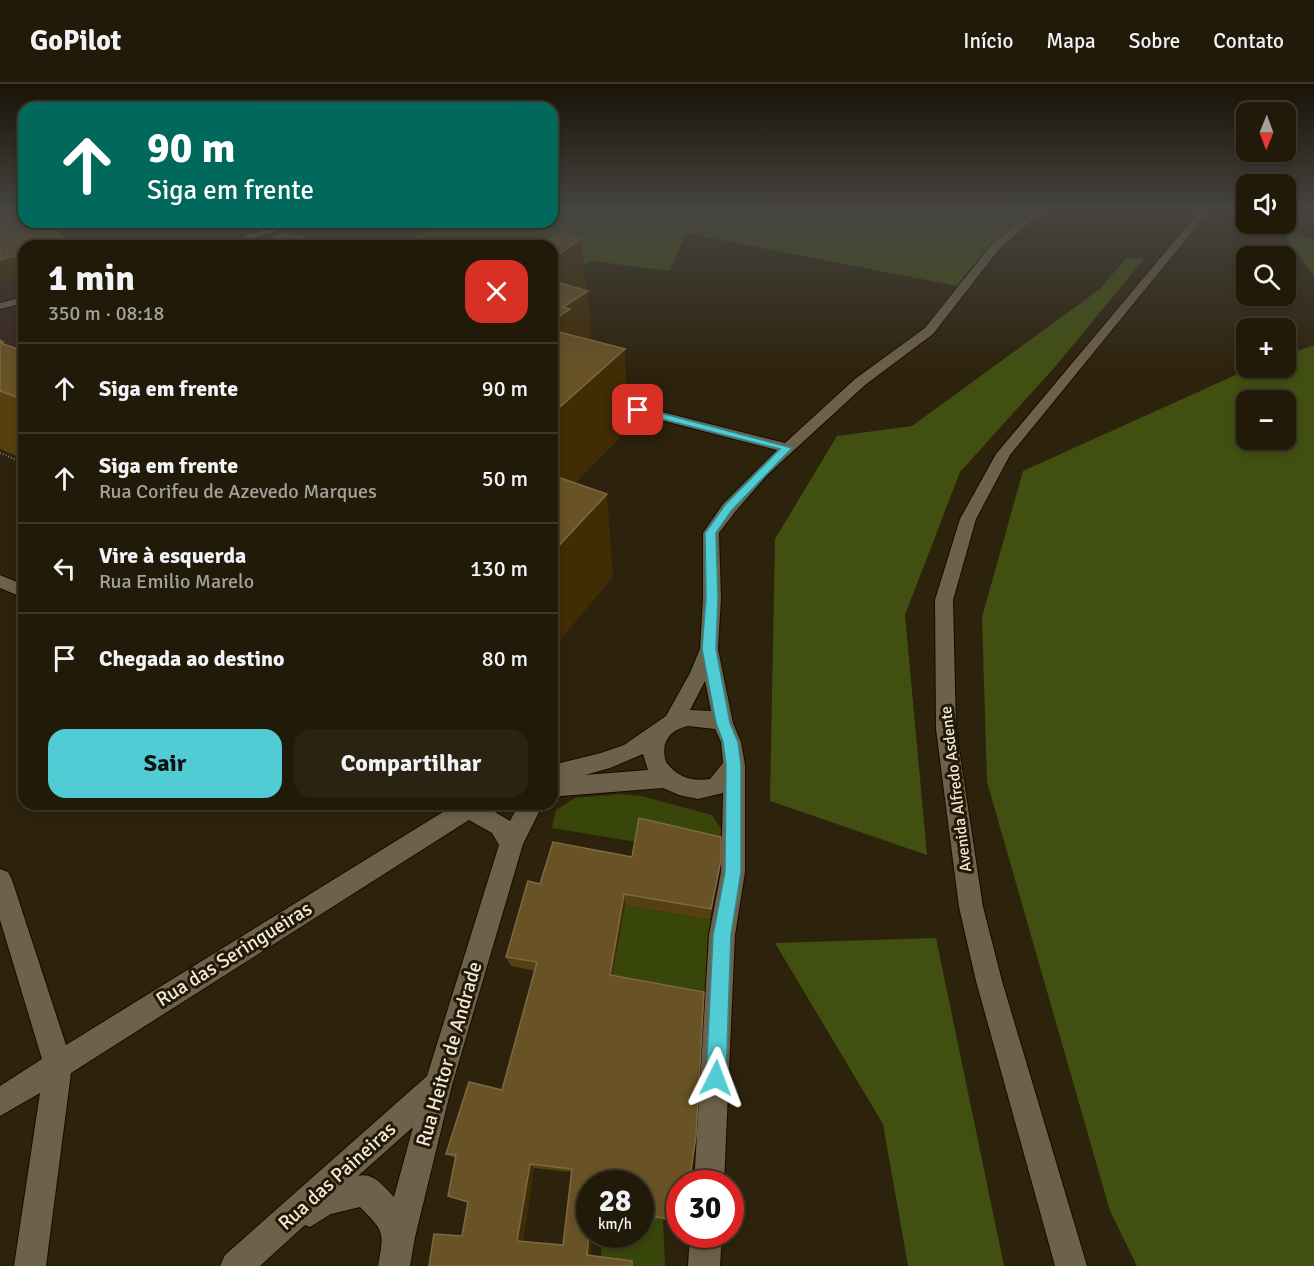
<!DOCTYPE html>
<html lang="pt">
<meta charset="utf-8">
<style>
body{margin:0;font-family:Signika,sans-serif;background:#2a2312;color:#f1f3f6;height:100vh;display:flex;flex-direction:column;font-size:22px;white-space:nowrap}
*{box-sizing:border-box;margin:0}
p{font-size:20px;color:#a2a19c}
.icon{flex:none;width:33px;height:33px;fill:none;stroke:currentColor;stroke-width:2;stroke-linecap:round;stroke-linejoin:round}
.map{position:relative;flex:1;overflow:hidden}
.side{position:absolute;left:18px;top:156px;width:540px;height:570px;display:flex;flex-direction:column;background:#221a09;border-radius:18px;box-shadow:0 3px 9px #0003,0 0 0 2px #3f382a}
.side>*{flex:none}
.guide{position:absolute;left:18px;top:18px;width:540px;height:126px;border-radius:18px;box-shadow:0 3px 9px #0003,0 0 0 2px #3f382a;background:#00695c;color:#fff;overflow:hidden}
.needle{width:39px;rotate:181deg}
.controls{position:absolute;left:1236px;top:18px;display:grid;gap:12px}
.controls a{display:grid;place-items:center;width:60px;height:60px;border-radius:12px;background:#221a09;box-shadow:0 3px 9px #0003,0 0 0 2px #3f382a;font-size:30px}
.speed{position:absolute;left:576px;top:1086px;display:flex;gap:12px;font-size:30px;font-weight:700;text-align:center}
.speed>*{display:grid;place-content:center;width:78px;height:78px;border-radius:50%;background:#221a09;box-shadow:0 3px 9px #0003,0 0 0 2px #3f382a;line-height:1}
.speed small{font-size:15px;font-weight:400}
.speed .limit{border:9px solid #d22;background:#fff;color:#111}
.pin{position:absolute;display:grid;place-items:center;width:51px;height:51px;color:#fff;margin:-26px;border-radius:12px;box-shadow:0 3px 9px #0006}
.me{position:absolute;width:66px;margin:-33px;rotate:3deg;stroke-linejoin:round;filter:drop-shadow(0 0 4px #0008)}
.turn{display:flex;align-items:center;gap:21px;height:126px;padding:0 30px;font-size:27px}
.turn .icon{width:78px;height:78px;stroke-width:2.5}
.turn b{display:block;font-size:42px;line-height:51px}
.round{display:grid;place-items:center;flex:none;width:63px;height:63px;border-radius:18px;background:#2a2312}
.head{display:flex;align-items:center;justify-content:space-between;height:102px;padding:0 30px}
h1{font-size:36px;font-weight:700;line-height:45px}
.cta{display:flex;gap:12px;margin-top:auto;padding:12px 30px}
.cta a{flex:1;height:69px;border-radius:18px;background:#51ccd4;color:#111;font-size:24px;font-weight:700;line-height:69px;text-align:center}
.cta a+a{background:#2a2312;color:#f1f3f6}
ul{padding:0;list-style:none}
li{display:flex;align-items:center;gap:18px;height:90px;padding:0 30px;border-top:2px solid #3f382a}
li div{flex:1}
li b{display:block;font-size:22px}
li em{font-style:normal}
header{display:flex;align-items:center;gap:36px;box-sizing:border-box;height:84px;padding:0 30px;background:#221a09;border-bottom:2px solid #3f382a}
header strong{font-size:28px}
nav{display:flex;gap:33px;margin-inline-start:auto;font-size:21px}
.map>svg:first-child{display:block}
</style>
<header>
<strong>GoPilot</strong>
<nav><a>Início</a><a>Mapa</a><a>Sobre</a><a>Contato</a></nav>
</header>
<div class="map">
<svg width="1314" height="1182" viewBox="0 0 1314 1182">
<rect width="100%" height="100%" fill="#2d220c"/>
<path fill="#37271d" d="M0,124h24v14h434l-72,24h-362v119l-24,7z"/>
<path fill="#38460a" d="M621,710l20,2 71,19 14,21 -4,14 -82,-20 -3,12 -85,-14 4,-18 19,-12z
M625,821l90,16 -8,81 -96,-18z
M641,1133l22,2 2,47h-32l-32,-9 1,-22 38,-1z"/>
<path fill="#415011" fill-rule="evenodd" d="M552,124h482c-27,25 -56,47 -77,78l-271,-53 -16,38 -78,-10 -26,14 -14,-29h-166l72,-24h94z
M1277,143l37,13v35z
M1126,174l18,1 -90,109 -94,104 -55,143 22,240 -157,-54 5,-262 62,-103 75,-10 188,-137z
M1314,261v921h-177l-27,-55 -123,-429 -5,-165 41,-146 228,-103h35v-13zM1286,316v40h-40v-40z
M936,854l68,328h-96l-25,-142 -108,-181z"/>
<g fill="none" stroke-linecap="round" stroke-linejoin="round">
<g stroke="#150b00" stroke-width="2">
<path id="minor" d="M1044,124h13l-24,12 -33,28 -67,86 -68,51 -98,90 -32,37 -16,21 2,65 -3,51 15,74 8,19 4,23v107l-10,63 -11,249h-30l15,-249 12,-63 2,-79 -25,6 -19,-4 -16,-7 -102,8 -9,4v-35l49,-12 23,-8 42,-29 24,-43 10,-24 3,-51v-65l20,-29 54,-54 -225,-58v-8l233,59 70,-64 70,-51 67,-84 35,-28zM705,597l6,30 -21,-1zM688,642l27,3 6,13 2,21 -13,16c-18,3 -33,-2 -44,-17 -6,-19 3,-32 22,-36zM643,670l5,16 -63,5 25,-7z
M1205,124h11l-12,9 -194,238 -34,64 -23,81 3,129 27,178 19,74 85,285h-32l-79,-285 -17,-74 -23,-178 -1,-129 25,-81 36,-65 202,-241z
M289,138h16l-76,24h-16z
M24,213v6l-24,6v-6z
M0,491l24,10v13l-24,-10z
M450,720h36l-1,2 25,15 9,-17h24l-20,40 -71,241 -37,152 -5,29h-32c6,-34 7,-34 -18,-59l-29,7 -21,13 -5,-2 -45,41h-40l5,-11 202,-179 72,-231 -7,-12 -23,-13 -398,253 -25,193h-32l26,-173 -40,23v-30l42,-27 -42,-139v-51l8,3 4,8 54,165 385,-238zM413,1043l-19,70c-10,-10 -20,-25 -36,-21z
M690,1150h32l-2,32h-32z"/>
</g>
<path stroke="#857c6a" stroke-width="2" stroke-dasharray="1 2" stroke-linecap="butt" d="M0,125l3,-1
M54,150l33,-12
M0,369l24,10"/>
<use href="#minor" fill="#6d6149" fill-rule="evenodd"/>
</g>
<path fill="#574010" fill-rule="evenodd" d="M0,256l3,2 3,3 18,6v108l-24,-10z
M632,773l89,3 -11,60 -85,-15 -12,71 67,208v38l-40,-5v-33h-50v50h1l-1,21 43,6v5h-204l33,-30 6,-34 -13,-44 -9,-4 56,-64 33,-119 -24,-5 -5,-9 34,-73zM534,1084l37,4 -8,73 -40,-4z"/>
<path fill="#402c05" d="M582,154l4,54 2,-1 4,53 -34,31 -6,-50v-66z
M68,158l2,4h-16z
M24,170v25l-17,4 -7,-10v-13z
M625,265l3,81 -76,77v-93z
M607,410l6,83 -58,69 1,6 -4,4v-103z
M624,810l1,11 -14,79 -1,-9z
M530,1080l4,4 -11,74 -6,-1z
M590,1135v15h1l-1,22 -3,-1z"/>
<path fill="#685226" stroke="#7d6a43" stroke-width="1.5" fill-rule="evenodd" d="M22,124h2v14h20l24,20 -14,4h-30v8l-24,6v-47z
M283,150l58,11 6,-3 19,4h-109z
M559,150l23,4 -30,21v-13h-12z
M552,197l36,10 -25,16 7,2 -18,12z
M555,247l70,18 -73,65v-81z
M0,256l3,2 -3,1 24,8v49l-24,-9z
M552,391l55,19 -55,59z
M639,734l82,19v23l-10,49 -87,-15 -14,81 94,17 -8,144 -7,48h-9v36l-40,-5v-31h-50v35l-3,36 45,6v5h-203l5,-32 28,2 6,-34 -20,-6 8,-41 -10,-1 23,-72 33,8 35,-128 -31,-5 22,-76 12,3 13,-42 79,15zM530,1080l42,5 -9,76 -46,-4z"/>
<linearGradient id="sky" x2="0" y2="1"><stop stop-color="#191307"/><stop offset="0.43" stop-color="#464440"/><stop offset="1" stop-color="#464440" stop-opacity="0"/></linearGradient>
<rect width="1314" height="290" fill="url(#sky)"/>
<path fill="#51ccd4" stroke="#35858a" stroke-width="1.5" d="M638,323l154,41 -60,62 -16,23 2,65 -2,51 14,74 8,19 3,23v107l-10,63 -5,143 -3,7 -7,3 -7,-3 -3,-7 7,-143 12,-63 1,-107 -3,-23 -7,-19 -14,-74 4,-51 -1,-65 20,-28 55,-56 -146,-37v-4z"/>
<g text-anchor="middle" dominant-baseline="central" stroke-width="6" stroke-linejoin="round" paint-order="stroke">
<g font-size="16" fill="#f0e9dc" stroke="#231904">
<text transform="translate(956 705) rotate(-97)">Avenida Alfredo Asdente</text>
</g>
<g font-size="20" fill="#f0e9dc" stroke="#231904">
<text transform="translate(234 870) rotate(-32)">Rua das Seringueiras</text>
<text transform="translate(449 970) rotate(-74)">Rua Heitor de Andrade</text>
<text transform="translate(337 1092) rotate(-42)">Rua das Paineiras</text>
</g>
</g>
</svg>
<div class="controls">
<a><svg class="needle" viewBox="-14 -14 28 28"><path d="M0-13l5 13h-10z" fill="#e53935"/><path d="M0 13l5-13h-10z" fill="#a2a19c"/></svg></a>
<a><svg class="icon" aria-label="sound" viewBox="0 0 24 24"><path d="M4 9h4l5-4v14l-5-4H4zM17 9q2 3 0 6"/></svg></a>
<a><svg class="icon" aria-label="search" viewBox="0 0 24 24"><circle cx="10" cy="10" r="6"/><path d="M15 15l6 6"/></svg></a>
<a>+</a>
<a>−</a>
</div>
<div class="speed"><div>28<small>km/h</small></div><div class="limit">30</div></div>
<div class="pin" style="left:638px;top:326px;background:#d93025"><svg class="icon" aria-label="arrive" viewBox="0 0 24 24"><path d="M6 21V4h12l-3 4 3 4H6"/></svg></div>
<svg class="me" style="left:716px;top:994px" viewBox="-20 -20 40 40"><path d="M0-17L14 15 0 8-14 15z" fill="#51ccd4" stroke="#fff" stroke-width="4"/></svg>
<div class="guide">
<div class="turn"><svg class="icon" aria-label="ahead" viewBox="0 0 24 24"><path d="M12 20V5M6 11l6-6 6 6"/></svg><div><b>90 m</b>Siga em frente</div></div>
</div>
<section class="side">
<div class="head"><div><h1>1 min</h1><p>350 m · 08:18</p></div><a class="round" style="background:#d93025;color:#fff"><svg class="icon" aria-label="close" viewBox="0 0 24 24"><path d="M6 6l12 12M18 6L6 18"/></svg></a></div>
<ul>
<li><svg class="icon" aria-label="ahead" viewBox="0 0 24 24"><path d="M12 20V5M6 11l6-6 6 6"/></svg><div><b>Siga em frente</b></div><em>90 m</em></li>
<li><svg class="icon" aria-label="ahead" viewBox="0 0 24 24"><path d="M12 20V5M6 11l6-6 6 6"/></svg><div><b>Siga em frente</b><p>Rua Corifeu de Azevedo Marques</p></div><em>50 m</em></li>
<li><svg class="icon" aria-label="left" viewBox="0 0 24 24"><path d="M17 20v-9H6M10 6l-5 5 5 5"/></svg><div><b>Vire à esquerda</b><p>Rua Emilio Marelo</p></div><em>130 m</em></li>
<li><svg class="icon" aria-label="arrive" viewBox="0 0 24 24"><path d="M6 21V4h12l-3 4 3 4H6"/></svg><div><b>Chegada ao destino</b></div><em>80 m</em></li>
</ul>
<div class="cta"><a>Sair</a><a>Compartilhar</a></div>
</section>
</div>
